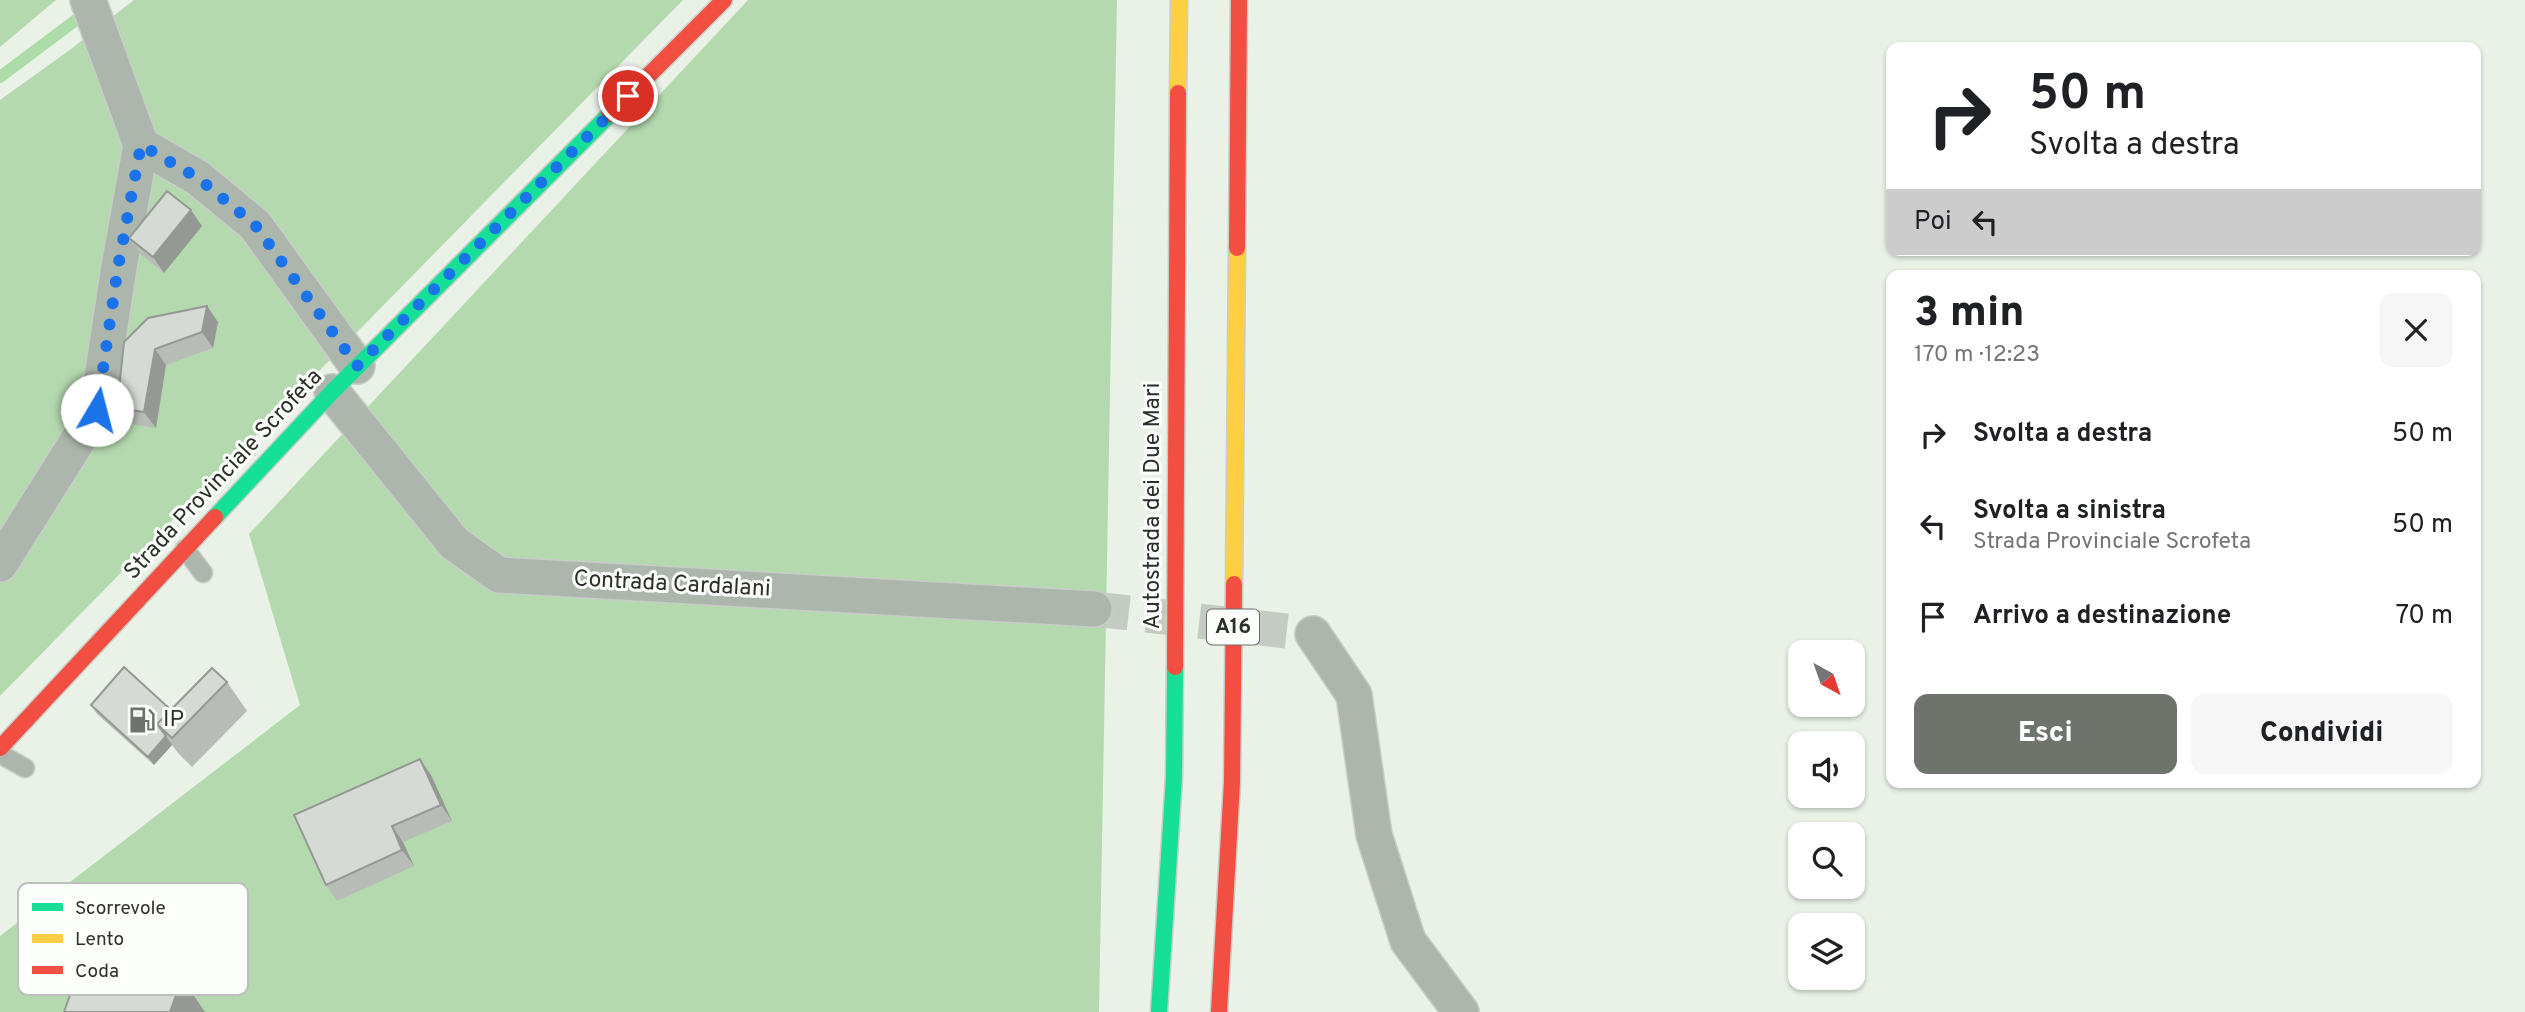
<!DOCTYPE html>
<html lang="it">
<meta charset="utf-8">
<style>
body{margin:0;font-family:Overpass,sans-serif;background:#f6f6f6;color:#202124;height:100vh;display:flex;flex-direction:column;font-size:26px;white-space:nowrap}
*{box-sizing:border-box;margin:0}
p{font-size:23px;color:#757577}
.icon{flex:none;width:38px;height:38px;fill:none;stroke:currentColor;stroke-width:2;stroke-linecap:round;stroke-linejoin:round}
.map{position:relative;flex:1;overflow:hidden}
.drawer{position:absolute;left:1886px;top:270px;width:595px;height:518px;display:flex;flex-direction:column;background:#fff;border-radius:14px;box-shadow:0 2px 5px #0004}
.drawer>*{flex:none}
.hud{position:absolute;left:1886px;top:42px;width:595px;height:214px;border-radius:14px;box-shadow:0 2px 5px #0004;background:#fff;color:#202124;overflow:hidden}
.needle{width:46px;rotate:140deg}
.buttons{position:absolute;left:1788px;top:640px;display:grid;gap:14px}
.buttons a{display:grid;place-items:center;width:77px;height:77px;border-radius:14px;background:#fff;box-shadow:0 2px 5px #0004;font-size:35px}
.pin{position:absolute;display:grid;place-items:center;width:60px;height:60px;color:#fff;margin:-30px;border:4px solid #fff;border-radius:50%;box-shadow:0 2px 7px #0007}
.me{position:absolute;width:77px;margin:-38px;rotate:8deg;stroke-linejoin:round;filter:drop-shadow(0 0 5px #0008)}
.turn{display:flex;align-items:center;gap:24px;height:147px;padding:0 28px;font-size:32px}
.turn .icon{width:91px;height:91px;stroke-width:2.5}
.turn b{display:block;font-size:49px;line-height:60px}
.then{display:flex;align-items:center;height:66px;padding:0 28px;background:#0003;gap:14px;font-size:26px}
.round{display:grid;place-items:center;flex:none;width:74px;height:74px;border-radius:14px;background:#f6f6f6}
.headline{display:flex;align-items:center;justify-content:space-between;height:119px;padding:0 28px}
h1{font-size:42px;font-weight:800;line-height:52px}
.cta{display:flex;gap:14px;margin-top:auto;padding:14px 28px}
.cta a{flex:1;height:80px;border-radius:14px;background:#6e746c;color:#fff;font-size:28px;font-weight:800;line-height:80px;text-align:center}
.cta a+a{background:#f6f6f6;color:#202124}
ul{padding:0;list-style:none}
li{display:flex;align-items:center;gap:21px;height:91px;padding:0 28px}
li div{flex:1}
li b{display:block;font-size:26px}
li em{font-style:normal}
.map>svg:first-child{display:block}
</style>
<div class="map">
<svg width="2525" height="1012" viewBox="0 0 2525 1012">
<rect width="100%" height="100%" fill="#eaf2e8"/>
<path fill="#b4d9af" d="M0,0h56l-56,47z
M134,0h549l-683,696v-596l71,-51z
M748,0h369l-18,1012h-1099v-76l300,-231 -51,-171z"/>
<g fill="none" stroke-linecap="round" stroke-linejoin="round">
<path stroke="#aedca8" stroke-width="12" d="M0,77l88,-66"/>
<path stroke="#c4cbc2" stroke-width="35" stroke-dasharray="35 18" stroke-linecap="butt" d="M1094,609l219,25"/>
<g stroke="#c8cec7" stroke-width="21">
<path id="lane" d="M185,549l18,24
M0,754l25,14"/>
</g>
<g stroke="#c8cec7" stroke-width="38">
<path id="street" d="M141,145l57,33 57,47 102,141
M332,392l122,151 45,32 595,34
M0,564l97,-154 22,-143 22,-122 -53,-145
M1313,634l41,61 20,140 34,106 53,71"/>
</g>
<g stroke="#c8cec7" stroke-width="19">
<path id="fast" d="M215,517l117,-125 278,-278
M1159,1012l15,-235 1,-110"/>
</g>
<g stroke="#c8cec7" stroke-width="19">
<path id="slow" d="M1178,93l1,-93
M1234,584l3,-336"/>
</g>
<g stroke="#c8cec7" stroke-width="19">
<path id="jam" d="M610,114l114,-114
M1237,248l2,-248
M1175,667l3,-574
M0,748l215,-231
M1219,1012l13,-230 2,-198"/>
</g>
<use href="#lane" stroke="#adb6ac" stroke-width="18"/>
<use href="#street" stroke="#adb6ac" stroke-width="35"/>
<use href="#fast" stroke="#16e098" stroke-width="16"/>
<use href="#slow" stroke="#ffcf43" stroke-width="16"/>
<use href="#jam" stroke="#f24e42" stroke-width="16"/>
</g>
<path fill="#b7bcb6" d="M202,226l-38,47 -24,-19 -11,-16z
M207,306l11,16 -5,26 -47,17 -10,63 -27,-4 -12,-16 7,-66z
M227,682l20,29 -55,56 -14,-14 -6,-8 -18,20 -57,-51 -6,-9 80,5z
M420,759l11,16 21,46 -49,21 11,24 -77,35 -11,-16z"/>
<path fill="#959994" d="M191,210l11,16 -38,47 -11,-16z
M207,306l11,16 -5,26 -11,-16z
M155,349l11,16 -10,63 -12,-16z
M166,736l6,9 -18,20 -6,-8z
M420,759l11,16 21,46 -11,-16z
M392,826l11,16 11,24 -12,-16z
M182,978l23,34h-35z"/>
<path fill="#d5dbd4" stroke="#959994" stroke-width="2" d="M167,191l24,19 -38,47 -24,-19z
M207,306l-5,26 -47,17 -11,63 -27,-4 7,-66 24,-24z
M124,667l47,43 -14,14 9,12 -18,21 -57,-52z
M212,668l15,14 -55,56 -15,-14z
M420,759l21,46 -49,21 10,24 -76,35 -32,-70z
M130,961l52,17 -12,34h-106l12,-34 42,15z"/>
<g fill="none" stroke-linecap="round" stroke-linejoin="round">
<path stroke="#1a73e8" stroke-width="12" stroke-dasharray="0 21.6" d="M97,410l21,-143 23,-122 57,33 57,47 102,141 271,-270"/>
</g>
<defs>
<g id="fuel-bare" transform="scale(2.1)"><path d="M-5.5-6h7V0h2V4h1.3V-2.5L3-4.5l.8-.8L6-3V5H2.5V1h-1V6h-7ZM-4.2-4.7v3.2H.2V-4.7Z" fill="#6e746c" stroke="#fcfefb" stroke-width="2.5" paint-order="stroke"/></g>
</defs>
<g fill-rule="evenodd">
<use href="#fuel-bare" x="142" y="720"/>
</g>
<g text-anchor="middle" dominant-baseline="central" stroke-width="6" stroke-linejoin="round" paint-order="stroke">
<rect fill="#fcfefb" stroke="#6a6e69" stroke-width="2" x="1207" y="609.5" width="52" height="35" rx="5"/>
<g font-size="21" font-weight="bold" fill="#2b302a">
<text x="1233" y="627">A16</text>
</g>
<g font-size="23" fill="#2b302a" stroke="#fcfefb">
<text transform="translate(224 475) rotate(-47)">Strada Provinciale Scrofeta</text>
<text transform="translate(1153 506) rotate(-90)">Autostrada dei Due Mari</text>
<text transform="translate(672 585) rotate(3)">Contrada Cardalani</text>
</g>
<g font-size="23" fill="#2b302a" stroke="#fcfefb" text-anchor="start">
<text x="163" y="720">IP</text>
</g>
</g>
<rect x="18" y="883" width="230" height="112" rx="10" fill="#fcfefb" stroke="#bdc0bc" stroke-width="2"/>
<rect x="32" y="903" width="31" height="8" fill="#16e098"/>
<rect x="32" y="934" width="31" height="9" fill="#ffcf43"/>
<rect x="32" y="966" width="31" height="8" fill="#f24e42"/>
<g font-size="19" fill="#2b302a">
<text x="75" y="914">Scorrevole</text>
<text x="75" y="945">Lento</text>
<text x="75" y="977">Coda</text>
</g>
</svg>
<div class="buttons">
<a><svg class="needle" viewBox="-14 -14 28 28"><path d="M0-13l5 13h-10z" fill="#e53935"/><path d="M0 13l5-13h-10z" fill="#757577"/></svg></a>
<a><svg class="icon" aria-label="sound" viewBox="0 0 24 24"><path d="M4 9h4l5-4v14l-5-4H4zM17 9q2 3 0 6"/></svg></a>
<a><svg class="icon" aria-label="search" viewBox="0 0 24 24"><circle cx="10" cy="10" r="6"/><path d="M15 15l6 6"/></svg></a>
<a><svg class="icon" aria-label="layers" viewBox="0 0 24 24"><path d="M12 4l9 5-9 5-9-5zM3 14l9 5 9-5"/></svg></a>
</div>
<div class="pin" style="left:628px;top:96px;background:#d93025"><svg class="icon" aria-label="arrive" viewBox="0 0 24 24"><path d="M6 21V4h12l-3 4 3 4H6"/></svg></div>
<svg class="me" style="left:97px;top:410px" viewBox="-20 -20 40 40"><circle r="19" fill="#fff"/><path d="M0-13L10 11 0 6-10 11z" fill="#1a73e8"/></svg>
<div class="hud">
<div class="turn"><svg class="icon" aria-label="right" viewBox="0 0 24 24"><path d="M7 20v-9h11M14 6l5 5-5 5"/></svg><div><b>50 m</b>Svolta a destra</div></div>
<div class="then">Poi<svg class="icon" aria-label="left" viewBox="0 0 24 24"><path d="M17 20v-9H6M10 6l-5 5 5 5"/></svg></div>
</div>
<section class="drawer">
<div class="headline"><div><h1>3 min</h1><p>170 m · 12:23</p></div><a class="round"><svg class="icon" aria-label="close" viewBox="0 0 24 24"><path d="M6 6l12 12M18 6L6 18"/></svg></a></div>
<ul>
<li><svg class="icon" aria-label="right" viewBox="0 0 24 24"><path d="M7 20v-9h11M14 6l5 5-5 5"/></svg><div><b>Svolta a destra</b></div><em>50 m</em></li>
<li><svg class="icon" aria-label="left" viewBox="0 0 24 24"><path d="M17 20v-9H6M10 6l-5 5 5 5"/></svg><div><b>Svolta a sinistra</b><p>Strada Provinciale Scrofeta</p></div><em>50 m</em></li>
<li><svg class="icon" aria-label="arrive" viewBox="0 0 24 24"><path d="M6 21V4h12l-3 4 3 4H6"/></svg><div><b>Arrivo a destinazione</b></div><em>70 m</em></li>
</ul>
<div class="cta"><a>Esci</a><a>Condividi</a></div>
</section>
</div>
